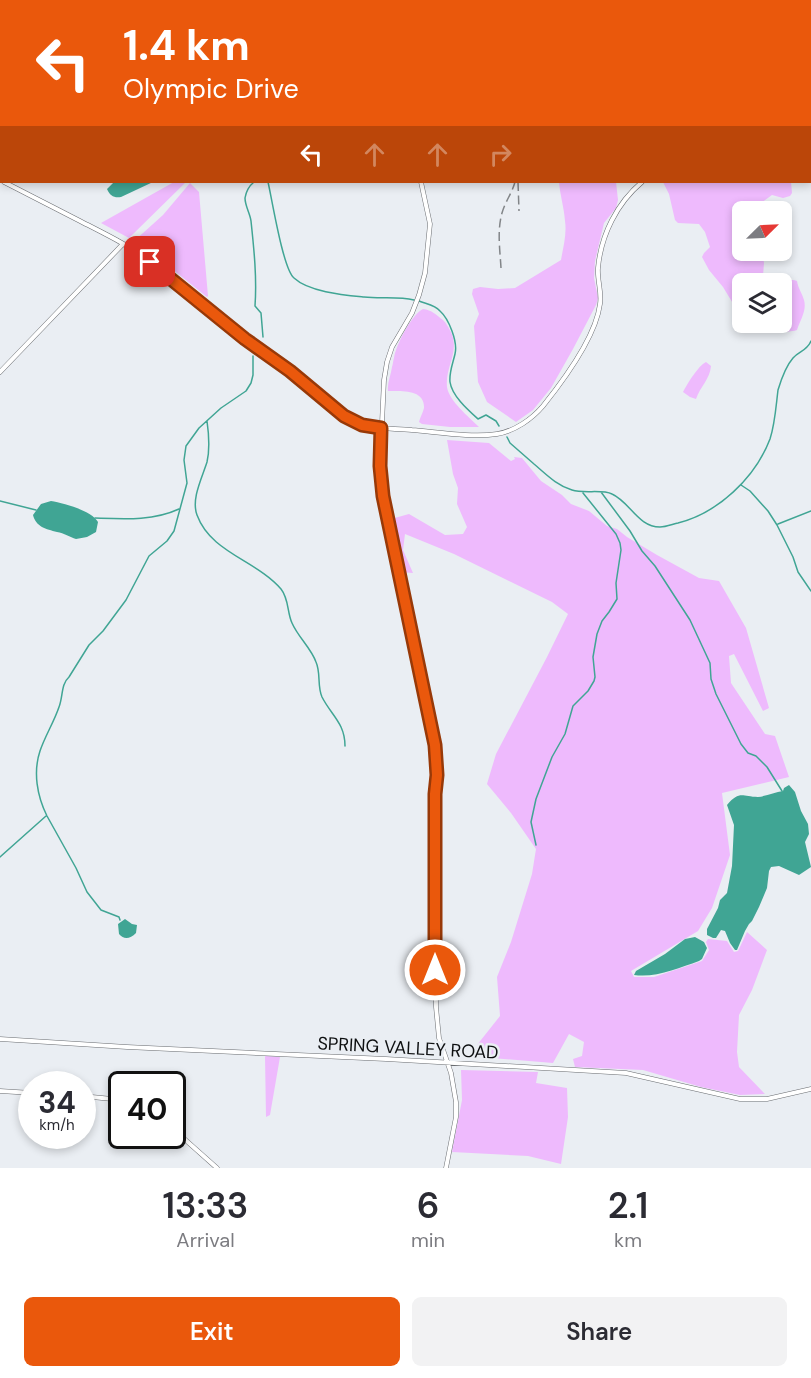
<!DOCTYPE html>
<style>
body{margin:0;font-family:"DM Sans",sans-serif;background:#f2f2f3;color:#2b2b33;height:100vh;display:flex;flex-direction:column;font-size:22px;white-space:nowrap}
*{box-sizing:border-box;margin:0}
p{font-size:20px;color:#7c7c81}
.icon{flex:none;width:33px;height:33px;fill:none;stroke:currentColor;stroke-width:2;stroke-linecap:round;stroke-linejoin:round}
.map{position:relative;height:1168px;overflow:hidden}
.drawer{display:flex;flex-direction:column;background:#fff;flex:1}
.drawer>*{flex:none}
.hud{position:absolute;left:0px;top:0px;width:812px;height:183px;box-shadow:0 3px 9px #0003;background:#ea580c;color:#fff;overflow:hidden}
.needle{width:39px;rotate:66deg}
.tools{position:absolute;left:732px;top:201px;display:grid;gap:12px}
.tools a{display:grid;place-items:center;width:60px;height:60px;border-radius:9px;background:#fff;box-shadow:0 3px 9px #0003;font-size:30px}
.speed{position:absolute;left:18px;top:1071px;display:flex;gap:12px;font-size:30px;font-weight:700;text-align:center}
.speed>*{display:grid;place-content:center;width:78px;height:78px;border-radius:50%;background:#fff;box-shadow:0 3px 9px #0003;line-height:1}
.speed small{font-size:15px;font-weight:400}
.speed .limit{border:3px solid #111;border-radius:9px;background:#fff;color:#111}
.pin{position:absolute;display:grid;place-items:center;width:51px;height:51px;color:#fff;margin:-26px;border-radius:12px;box-shadow:0 3px 9px #0006}
.me{position:absolute;width:66px;margin:-33px;rotate:0deg;stroke-linejoin:round;filter:drop-shadow(0 0 4px #0008)}
.turn{display:flex;align-items:center;gap:21px;height:126px;padding:0 24px;font-size:27px}
.turn .icon{width:78px;height:78px;stroke-width:2.5}
.turn b{display:block;font-size:42px;line-height:51px}
.lanes{display:flex;align-items:center;height:57px;padding:0 24px;background:#0003;justify-content:center;gap:30px;direction:ltr}
.lanes .off{opacity:.35}
.eta{display:flex;justify-content:space-evenly;align-items:center;height:102px;text-align:center}
.eta b{font-size:36px;font-weight:600;line-height:42px}
.button{display:flex;gap:12px;margin-top:auto;padding:12px 24px}
.button a{flex:1;height:69px;border-radius:9px;background:#ea580c;color:#fff;font-size:24px;font-weight:600;line-height:69px;text-align:center}
.button a+a{background:#f2f2f3;color:#2b2b33}
.map>svg:first-child{display:block}
</style>
<div class="map">
<svg width="811" height="1168" viewBox="0 0 811 1168">
<rect width="100%" height="100%" fill="#eaeef3"/>
<path fill="#eebafd" d="M174,182h12l-57,56 -28,-15z
M559,182h57l2,18 -2,8 -12,15 -9,38 -1,17 4,20 -2,7 -23,44 -22,39 -18,22 -17,12 -29,-20 -9,-20 -4,-56 5,-12 -7,-20 1,-5 7,-2 18,2 17,-1 46,-28c2,-12 6,-26 4,-39 -1,-14 -5,-26 -6,-39z
M663,182h128l1,11 -2,3 -7,2 -11,-3 -11,8 -1,8 -18,1v38l20,1 2,12 -1,13 3,5c10,1 21,-3 31,0 1,7 5,12 7,19 3,11 -4,20 -7,30 -12,4 -21,-1 -30,-7l15,-1v-38h-40v32l-2,-1 -17,-28 -14,-17 -7,-13 2,-4 6,-6 -5,-15 -6,-8 -21,-1 -3,-3 -6,-26z
M190,183l9,9 9,104 -1,1 -60,-48 -14,-7 30,-27z
M423,309c9,1 13,6 20,11 4,4 5,7 8,12 9,20 -6,35 -4,55 2,14 22,30 32,40h-29l-28,-3 -3,-2c1,-5 4,-9 5,-14 1,-19 -23,-17 -36,-17 -1,-8 3,-16 4,-24 1,-3 1,-6 2,-9 2,-13 18,-44 29,-49z
M706,362l5,4c-1,13 -11,21 -15,33l-6,-2 -7,-5c5,-9 15,-26 23,-30z
M447,440l42,3 22,18 4,-2 -1,-2 8,1 19,23 21,14 9,9 18,7 18,15 10,3 10,8 30,18 42,23 20,3 27,47 23,80 -6,3 -29,-57 -5,2 2,27 34,51 10,2 14,41 -67,16 8,62 -18,53 -14,23 -67,40 3,6h20l48,-16 7,-11 -3,-8 2,-3 19,2 7,11 4,-1 9,-19 20,18 -15,40 -13,25 -2,37 2,15 26,27 -25,1 -39,-8 -58,-17 -68,-3 -2,-8 9,-3 2,-14 -15,-8 -16,29 -74,-6 -2,-12 23,-29 -3,-39 14,-35 21,-68 4,-25 -25,-36 -24,-29 9,-30 51,-97 21,-43 -16,-12 -98,-48 -49,-20 -2,16 10,23 -13,-1 -9,-53 18,-5 36,21 18,-1 4,-7 -10,-23 1,-16 -5,-14z
M265,1056l15,1 -10,58 -4,2z
M461,1070l77,2 -2,11 31,5 1,29 -7,47 -33,-8 -76,-4 10,-52z"/>
<path fill="#40a594" d="M114,182h39l-32,15c-7,1 -11,-1 -14,-8z
M51,501c13,2 41,10 47,21l-2,10 -9,5 -11,2c-6,-2 -12,-6 -19,-7 -11,-3 -21,-5 -24,-17l8,-11z
M789,785l6,7 6,19 7,13 1,10 -4,8 6,25 -12,8 -20,-9 -8,1 -2,4 -2,17 -8,19 -7,14 -3,3 -4,7 -8,19h-2l-5,-7 -5,-12 -4,-1 -5,8h-3l-6,-3v-6l11,-21 2,-8 7,-7 5,-27 2,-41 -7,-20c13,-15 15,-8 31,-8 9,-1 17,-5 25,-6l1,-3z
M125,919l7,5 5,1 -1,8c-6,6 -12,7 -17,1l-1,-10z
M695,937l9,5 3,6 -5,11 -3,2c-20,7 -43,17 -65,14l2,-4 29,-17 20,-15z"/>
<g fill="none" stroke-linecap="round" stroke-linejoin="round">
<path stroke="#40a594" stroke-width="1.5" d="M194,2l1,-2
M470,2l4,-2
M254,182c-5,4 -8,10 -9,16 0,8 5,15 6,23 3,28 6,57 4,85l6,7 2,24
M268,182c4,17 15,87 26,96 15,14 50,17 70,19 17,2 34,-1 50,3
M419,301c7,3 16,4 21,10 9,8 18,31 15,43 -2,9 -6,18 -5,28 2,14 18,28 28,37l8,-4 10,6 3,5
M207,421c2,14 3,28 0,41 -5,16 -16,37 -10,53 14,38 59,45 84,74 8,10 6,23 11,34 6,14 19,25 24,39 5,11 1,24 6,35 9,18 23,26 23,49
M507,437l3,6c8,7 16,14 24,21 12,10 22,21 38,26 12,4 30,-1 40,4 18,8 26,33 48,33 6,0 13,-3 18,-4 40,-10 77,-45 92,-84 5,-15 6,-33 8,-49 3,-10 8,-24 15,-32 6,-7 14,-7 18,-17
M741,485l9,6 18,20 9,14 16,32 5,15 13,19
M601,492l29,39 12,20 13,15 35,54 20,43 1,16 5,15 25,50 7,9 8,3 11,11 15,24
M0,501l36,9
M95,518c29,1 58,3 84,-9
M778,524l33,-13
M536,845l-5,-23 5,-23 16,-42 13,-23 8,-28 15,-15 6,-10 1,-4 -2,-20 4,-23 5,-13 7,-9 8,-13 -1,-16 5,-33 -1,-7 -4,-9 -33,-41
M0,857l46,-41
M120,920l-1,-3 -18,-7 -14,-18 -11,-24 -29,-52c-10,-20 -14,-44 -7,-65 5,-15 14,-29 19,-44 4,-10 2,-23 10,-30l20,-32 14,-14 23,-31 23,-44 18,-15 7,-10 13,-48 -3,-23 2,-14 13,-18 22,-20 25,-17 5,-8 2,-8v-19"/>
<g stroke="#696c70" stroke-width="5">
<path id="tertiary" d="M363,0v2
M810,131h1
M0,179l2,1
M4,182c25,13 51,26 76,39 25,13 49,24 70,41 32,26 63,53 95,77 15,11 30,21 45,32 22,17 42,41 68,52 16,7 36,5 54,7 25,2 60,8 85,4 18,-3 35,-15 46,-28 20,-25 53,-70 57,-102 2,-12 -3,-24 -2,-36 3,-33 19,-65 44,-86
M421,182l9,42 -5,49 -6,22 -7,18 -20,34 -5,15 -3,18 -4,86 5,43 50,236 2,30 -2,19 1,213 3,31 12,35 5,29v15l-10,51
M0,372l123,-128
M0,1039l127,8 259,12 240,14 114,26h27l44,-10
M0,1091l32,2
M82,1096l40,4
M172,1128l45,40"/>
</g>
<use href="#tertiary" stroke="#fff" stroke-width="4"/>
<path stroke="#828588" stroke-width="1.5" stroke-dasharray="9 4.5" stroke-linecap="butt" d="M569,2l1,-2
M518,182l1,29
M501,268c-1,-18 -4,-37 1,-55 3,-11 10,-20 13,-31"/>
</g>
<g fill="none" stroke-linecap="round" stroke-linejoin="round">
<g stroke="#983908" stroke-width="15">
<path id="route" d="M150,262l95,77 45,32 54,45 18,9 19,3 -1,38 3,30 52,249 2,30 -2,19v176"/>
</g>
<use href="#route" stroke="#ea580c" stroke-width="10"/>
</g>
<g text-anchor="middle" dominant-baseline="central" stroke-width="5" stroke-linejoin="round" paint-order="stroke">
<g font-size="18" fill="#0e1011" stroke="#eaeef3">
<text transform="translate(408 1048) rotate(3)">SPRING VALLEY ROAD</text>
</g>
</g>
</svg>
<div class="tools">
<a><svg class="needle" viewBox="-14 -14 28 28"><path d="M0-13l5 13h-10z" fill="#e53935"/><path d="M0 13l5-13h-10z" fill="#7c7c81"/></svg></a>
<a><svg class="icon" aria-label="layers" viewBox="0 0 24 24"><path d="M12 4l9 5-9 5-9-5zM3 14l9 5 9-5"/></svg></a>
</div>
<div class="speed"><div>34<small>km/h</small></div><div class="limit">40</div></div>
<div class="pin" style="left:150px;top:262px;background:#d93025"><svg class="icon" aria-label="arrive" viewBox="0 0 24 24"><path d="M6 21V4h12l-3 4 3 4H6"/></svg></div>
<svg class="me" style="left:435px;top:970px" viewBox="-20 -20 40 40"><circle r="17" fill="#ea580c" stroke="#fff" stroke-width="3"/><path d="M0-11L8 9 0 5-8 9z" fill="#fff"/></svg>
<div class="hud">
<div class="turn"><svg class="icon" aria-label="left" viewBox="0 0 24 24"><path d="M17 20v-9H6M10 6l-5 5 5 5"/></svg><div><b>1.4 km</b>Olympic Drive</div></div>
<div class="lanes"><svg class="icon" aria-label="left" viewBox="0 0 24 24"><path d="M17 20v-9H6M10 6l-5 5 5 5"/></svg><svg class="icon off" aria-label="ahead" viewBox="0 0 24 24"><path d="M12 20V5M6 11l6-6 6 6"/></svg><svg class="icon off" aria-label="ahead" viewBox="0 0 24 24"><path d="M12 20V5M6 11l6-6 6 6"/></svg><svg class="icon off" aria-label="right" viewBox="0 0 24 24"><path d="M7 20v-9h11M14 6l5 5-5 5"/></svg></div>
</div>
</div>
<section class="drawer">
<div class="eta">
<div><b>13:33</b><p>Arrival</p></div>
<div><b>6</b><p>min</p></div>
<div><b>2.1</b><p>km</p></div>
</div>
<div class="button"><a>Exit</a><a>Share</a></div>
</section>
